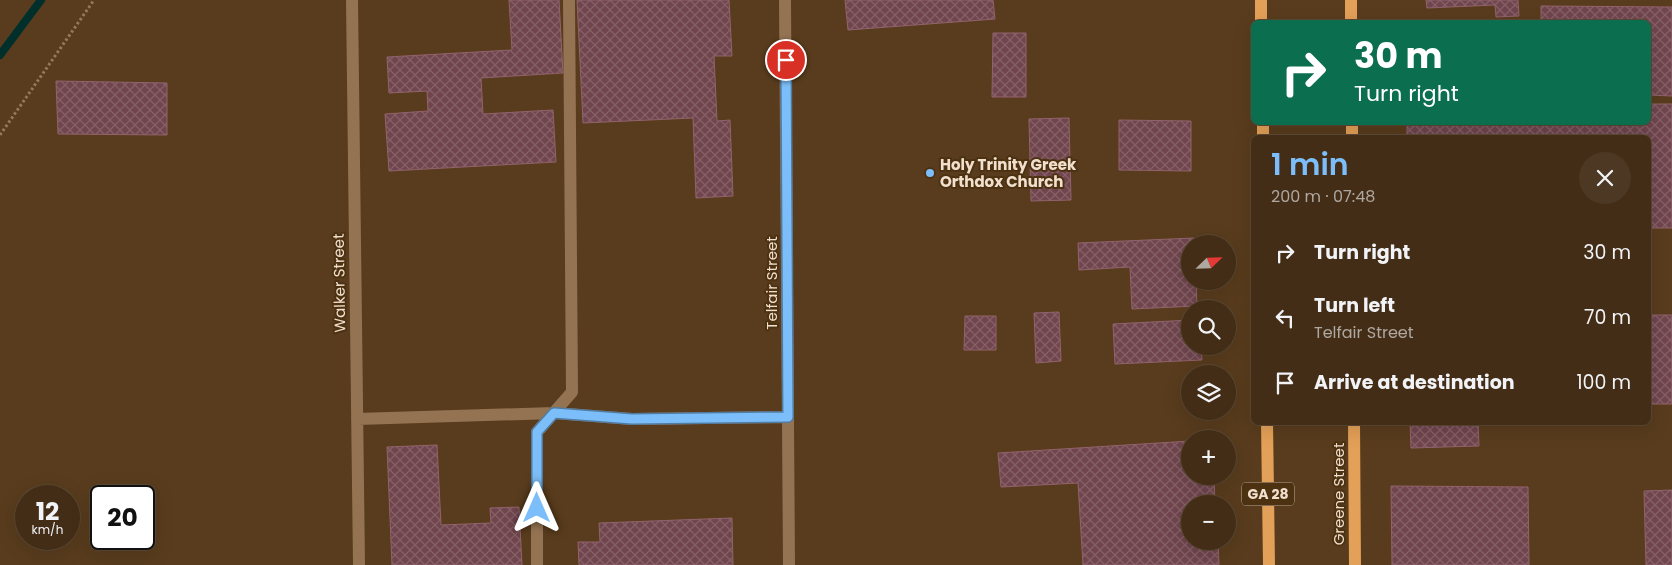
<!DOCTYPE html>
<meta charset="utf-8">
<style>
body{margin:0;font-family:Poppins,sans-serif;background:#4d3923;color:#f1f3f6;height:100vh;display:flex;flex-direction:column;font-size:19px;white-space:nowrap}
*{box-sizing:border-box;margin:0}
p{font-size:16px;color:#afa8a1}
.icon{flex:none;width:28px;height:28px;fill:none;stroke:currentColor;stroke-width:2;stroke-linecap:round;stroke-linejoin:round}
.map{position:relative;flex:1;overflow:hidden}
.sheet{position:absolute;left:1251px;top:135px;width:400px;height:290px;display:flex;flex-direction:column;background:#432d16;border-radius:8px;box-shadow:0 5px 20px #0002,0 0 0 1px #5b4935}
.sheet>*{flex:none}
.top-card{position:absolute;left:1251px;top:20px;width:400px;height:105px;border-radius:8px;box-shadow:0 5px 20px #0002,0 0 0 1px #5b4935;background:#0b6e4f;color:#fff;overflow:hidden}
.needle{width:32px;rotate:67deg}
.fabs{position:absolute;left:1181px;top:235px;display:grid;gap:10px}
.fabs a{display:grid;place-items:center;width:55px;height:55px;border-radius:50%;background:#432d16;box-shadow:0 5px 20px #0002,0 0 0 1px #5b4935;font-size:25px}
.speed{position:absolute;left:15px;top:485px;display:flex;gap:10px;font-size:25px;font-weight:700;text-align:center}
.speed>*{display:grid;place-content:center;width:65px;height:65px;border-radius:50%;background:#432d16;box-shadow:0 5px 20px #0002,0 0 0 1px #5b4935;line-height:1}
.speed small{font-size:12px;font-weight:400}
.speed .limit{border:2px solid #111;border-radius:8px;background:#fff;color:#111}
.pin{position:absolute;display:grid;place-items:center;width:42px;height:42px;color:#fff;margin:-21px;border:2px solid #fff;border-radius:50%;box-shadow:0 1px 5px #0007}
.me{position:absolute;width:55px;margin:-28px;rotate:0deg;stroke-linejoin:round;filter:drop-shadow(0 0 4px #0008)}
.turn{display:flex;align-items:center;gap:18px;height:105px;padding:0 20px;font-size:22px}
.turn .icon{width:65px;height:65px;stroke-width:2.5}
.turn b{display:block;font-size:35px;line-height:42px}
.round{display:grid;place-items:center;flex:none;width:52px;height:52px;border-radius:26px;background:#4d3923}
.overview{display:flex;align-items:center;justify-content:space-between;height:85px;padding:0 20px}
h1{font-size:30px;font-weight:600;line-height:38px;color:#7cbef9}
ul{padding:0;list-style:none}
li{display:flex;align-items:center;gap:15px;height:65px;padding:0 20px}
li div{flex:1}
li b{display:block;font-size:19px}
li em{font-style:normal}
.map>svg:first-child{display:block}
</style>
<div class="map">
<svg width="1672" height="565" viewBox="0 0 1672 565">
<defs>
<pattern id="building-cross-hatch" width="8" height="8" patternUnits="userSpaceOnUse" patternTransform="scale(1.25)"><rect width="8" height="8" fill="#70454e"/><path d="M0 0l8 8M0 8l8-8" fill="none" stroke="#856066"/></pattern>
</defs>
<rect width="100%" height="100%" fill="#593c1d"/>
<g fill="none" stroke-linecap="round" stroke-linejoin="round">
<path stroke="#01302c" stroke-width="8" d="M0,55l41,-55"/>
</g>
<path fill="url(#building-cross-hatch)" stroke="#91636c" d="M509,0h50l4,73 -82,5 2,36 70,-4 3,52 -167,9 -4,-57 43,-3 -1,-20 -38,2 -2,-36 125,-7z
M577,0h152l3,56h-18l3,65 13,-1 3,76 -37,2 -3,-80 -110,5z
M845,0h148l2,19 -147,11z
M1426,0h92l1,16 -23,1 -1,-12 -68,3z
M1541,6l131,1v89l-23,-1v-73h-108z
M993,33h33v64h-34z
M56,81l111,2v52l-109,-1z
M1649,104h23v124h-23v-90h-242v-16h242z
M1069,118l2,82 -40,1 -2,-82z
M1119,120l72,1v50l-72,-1z
M1194,238v6h-4v37h6l1,25 -65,3 -2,-42 -51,3 -1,-27z
M1059,312l2,49 -25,2 -2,-50z
M1649,315h23v89h-23z
M965,316h31v34h-32z
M1190,320v26h11l1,14 -87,4 -2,-40z
M1410,422h68l1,24 -68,2z
M1190,441v35h24l1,28h-25v37h28l1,24h-136l-5,-82 -77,4 -3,-34z
M437,445l4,80 50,-2 -1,-15 29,-1 3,58h-130l-5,-118z
M1391,486l137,1 1,78h-137z
M1672,490v75h-26l-2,-74z
M732,518l1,47h-154l-1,-23h22l-1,-19z"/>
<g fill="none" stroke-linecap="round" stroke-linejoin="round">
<path stroke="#92795f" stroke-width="3" stroke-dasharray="2.5 2.5" stroke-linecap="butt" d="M0,135l94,-135"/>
<path stroke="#947352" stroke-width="12" d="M352,0l7,565
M785,0l4,565
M357,419l197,-6 78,6 156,-2
M537,565v-133l35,-40 -3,-392"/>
<path stroke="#e3a058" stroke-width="12" d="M1261,0v22
M1351,0v22
M1263,122v16
M1352,122v16
M1267,422l2,143
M1354,422l1,143"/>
</g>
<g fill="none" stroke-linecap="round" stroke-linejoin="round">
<g stroke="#517ca2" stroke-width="12">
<path id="route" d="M537,508v-76l17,-19 78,6 156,-2 -2,-357"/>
</g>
<use href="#route" stroke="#7cbef9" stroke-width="9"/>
</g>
<circle fill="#7cbef9" stroke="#4d3212" stroke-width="2" cx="930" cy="173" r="5"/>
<g text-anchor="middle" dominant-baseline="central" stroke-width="4" stroke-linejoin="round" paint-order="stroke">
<rect fill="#4d3212" stroke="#c0ac96" stroke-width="1" x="1242" y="482.5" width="52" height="23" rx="4"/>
<g font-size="14" font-weight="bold" fill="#f2e0cf">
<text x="1268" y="494">GA 28</text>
</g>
<g font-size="15" font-weight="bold" fill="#f2e0cf" stroke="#4d3212" text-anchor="start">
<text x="940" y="164">Holy Trinity Greek<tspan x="940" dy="17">Orthdox Church</tspan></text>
</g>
<g font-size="15" fill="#f2e0cf" stroke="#4d3212">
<text transform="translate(339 283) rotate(-91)">Walker Street</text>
<text transform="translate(771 283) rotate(-90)">Telfair Street</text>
<text transform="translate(1338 494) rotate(-90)">Greene Street</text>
</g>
</g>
</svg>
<div class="fabs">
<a><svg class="needle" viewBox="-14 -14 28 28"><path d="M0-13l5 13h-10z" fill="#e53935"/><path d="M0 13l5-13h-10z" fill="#afa8a1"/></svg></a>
<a><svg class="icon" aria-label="search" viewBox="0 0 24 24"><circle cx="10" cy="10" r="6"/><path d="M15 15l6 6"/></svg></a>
<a><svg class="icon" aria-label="layers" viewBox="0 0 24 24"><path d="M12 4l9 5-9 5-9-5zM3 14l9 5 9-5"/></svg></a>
<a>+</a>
<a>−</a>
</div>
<div class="speed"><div>12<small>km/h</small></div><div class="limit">20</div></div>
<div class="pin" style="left:786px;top:60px;background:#d93025"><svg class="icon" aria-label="arrive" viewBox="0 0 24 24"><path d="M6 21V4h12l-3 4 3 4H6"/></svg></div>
<svg class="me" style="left:537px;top:508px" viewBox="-20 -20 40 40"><path d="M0-17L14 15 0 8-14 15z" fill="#7cbef9" stroke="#fff" stroke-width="4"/></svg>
<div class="top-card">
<div class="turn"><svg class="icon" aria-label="right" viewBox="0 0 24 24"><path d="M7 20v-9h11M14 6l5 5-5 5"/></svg><div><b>30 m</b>Turn right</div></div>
</div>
<section class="sheet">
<div class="overview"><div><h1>1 min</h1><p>200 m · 07:48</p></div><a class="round"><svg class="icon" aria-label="close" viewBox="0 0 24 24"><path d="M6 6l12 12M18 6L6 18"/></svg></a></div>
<ul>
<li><svg class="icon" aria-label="right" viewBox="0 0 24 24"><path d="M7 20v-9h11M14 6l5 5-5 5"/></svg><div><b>Turn right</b></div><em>30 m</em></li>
<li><svg class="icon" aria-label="left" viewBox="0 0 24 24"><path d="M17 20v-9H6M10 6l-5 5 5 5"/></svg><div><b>Turn left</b><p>Telfair Street</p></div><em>70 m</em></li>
<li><svg class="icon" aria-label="arrive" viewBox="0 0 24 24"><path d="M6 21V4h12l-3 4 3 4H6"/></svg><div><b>Arrive at destination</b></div><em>100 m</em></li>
</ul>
</section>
</div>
